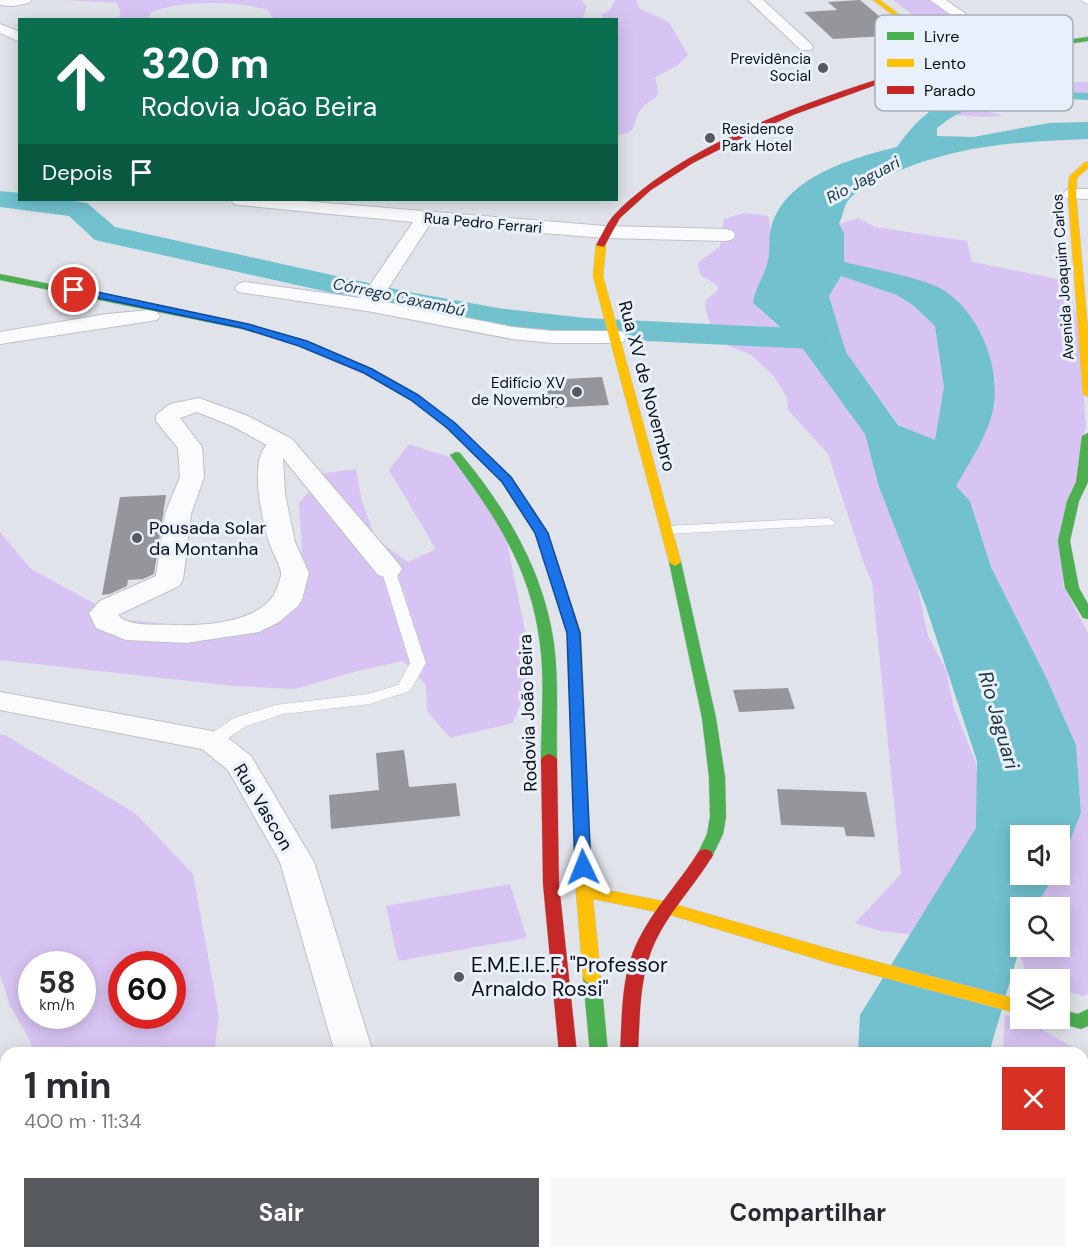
<!DOCTYPE html>
<html lang="pt">
<meta charset="utf-8">
<style>
body{margin:0;font-family:"DM Sans",sans-serif;background:#f7f7f7;color:#2b2b33;height:100vh;display:flex;flex-direction:column;font-size:22px;white-space:nowrap}
*{box-sizing:border-box;margin:0}
p{font-size:20px;color:#7c7c81}
.icon{flex:none;width:33px;height:33px;fill:none;stroke:currentColor;stroke-width:2;stroke-linecap:round;stroke-linejoin:round}
.map{position:relative;flex:1;overflow:hidden}
.side{position:absolute;left:0px;top:1047px;width:1089px;height:212px;display:flex;flex-direction:column;background:#fff;border-radius:18px 18px 0 0;box-shadow:0 3px 15px #0003}
.side>*{flex:none}
.guide{position:absolute;left:18px;top:18px;width:600px;height:183px;border-radius:0px;box-shadow:0 3px 15px #0003;background:#0b6e4f;color:#fff;overflow:hidden}
.fabs{position:absolute;left:1010px;top:825px;display:grid;gap:12px}
.fabs a{display:grid;place-items:center;width:60px;height:60px;border-radius:0px;background:#fff;box-shadow:0 3px 15px #0003;font-size:30px}
.speed{position:absolute;left:18px;top:951px;display:flex;gap:12px;font-size:30px;font-weight:700;text-align:center}
.speed>*{display:grid;place-content:center;width:78px;height:78px;border-radius:50%;background:#fff;box-shadow:0 3px 15px #0003;line-height:1}
.speed small{font-size:15px;font-weight:400}
.speed .limit{border:9px solid #d22;background:#fff;color:#111}
.pin{position:absolute;display:grid;place-items:center;width:51px;height:51px;color:#fff;margin:-26px;border:3px solid #fff;border-radius:50%;box-shadow:0 2px 6px #0007}
.me{position:absolute;width:66px;margin:-33px;rotate:358deg;stroke-linejoin:round;filter:drop-shadow(0 0 4px #0008)}
.turn{display:flex;align-items:center;gap:21px;height:126px;padding:0 24px;font-size:27px}
.turn .icon{width:78px;height:78px;stroke-width:2.5}
.turn b{display:block;font-size:42px;line-height:51px}
.then{display:flex;align-items:center;height:57px;padding:0 24px;background:#0003;gap:12px;font-size:22px}
.round{display:grid;place-items:center;flex:none;width:63px;height:63px;border-radius:0px;background:#f7f7f7}
.summary{display:flex;align-items:center;justify-content:space-between;height:102px;padding:0 24px}
h1{font-size:36px;font-weight:700;line-height:45px}
.button{display:flex;gap:12px;margin-top:auto;padding:12px 24px}
.button a{flex:1;height:69px;border-radius:0px;background:#56595e;color:#fff;font-size:24px;font-weight:700;line-height:69px;text-align:center}
.button a+a{background:#f7f7f7;color:#2b2b33}
.map>svg:first-child{display:block}
</style>
<div class="map">
<svg width="1088" height="1258" viewBox="0 0 1088 1258">
<rect width="100%" height="100%" fill="#e0e4ea"/>
<path fill="#d8c4f4" fill-rule="evenodd" d="M63,0h519l5,7 -5,13h-308l-6,-10c-33,-9 -84,-10 -117,2l-2,5 2,2 -33,1 3,-7 -4,-10z
M615,0h21l3,8 30,14 19,33 -11,11 -22,11c8,29 -4,17 -15,34 -10,15 1,19 -23,25l-1,-116 -12,-1 -3,-4 9,-5z
M893,0h39l71,49 -43,6 -18,-12 4,-3z
M1060,82h28v11l-110,10 5,7 20,6 -20,1 -48,-3 34,-19 53,-10z
M744,213l24,3c4,14 4,33 0,47 -4,14 -13,24 -15,40l22,21 29,18 73,92 31,108 20,94 18,34 8,38 22,55 6,63 -46,111 -56,-6 -25,-8 46,-49 -29,-292 -9,-21 -35,-107 -40,-44 -1,-12 -13,-22 -23,-21 -24,-10 -14,-11 -8,-28 1,-6 12,-10 -1,-5 -17,-10 -2,-12 22,-17 4,-27z
M858,218l17,9 92,14 5,21 96,19 11,49 7,97 -6,19 -17,139 25,48v361l-5,2 -24,-7v-9l-31,-1 -9,-28 1,-4 39,-1v-38l-24,-1 20,-32 4,-1v-6l22,-55 -5,-68 -30,-68 -55,-110 -21,-66 -15,-15 -21,-45 -36,-17 -52,-72 -17,-56 15,-25 -5,-47z
M409,444l59,19 37,69 28,138 -20,53 -63,15 -23,-27 -1,-26 -23,-24 -49,11 -59,17 -61,-3 -234,-26v-128l31,37 94,51 84,8 55,-1 27,-27 11,-50 -3,-47 25,-30 32,-4 6,33 14,37 32,23 28,-13 -47,-79z
M0,735h5l130,78 58,61 26,142 -5,37h-181l-3,-13 -20,-34 -10,-31zM32,964h50v52h-50zM122,964h50v52h-50z
M510,884l17,54 -129,23 -12,-55z
M1005,1015l22,6 61,35v202h-7l-3,-5 5,-1v-199h-80z
M100,1252h103v6h-105z"/>
<path fill="#71c1cf" fill-rule="evenodd" d="M1032,91l56,2v7c-42,-3 -89,-3 -128,13 -8,3 -16,10 -23,15v8l36,1 76,-14 39,-1v17c-75,3 -137,6 -207,40 -10,5 -28,13 -34,23 -3,6 -5,15 -8,22l5,9v29c24,6 82,16 101,29 38,25 60,87 45,130 -8,23 -22,44 -34,65l14,15 21,66 55,110 30,68 5,68 -22,55v-32h-39v38l35,1 -20,32 -15,1v39l-31,106h-131l2,-38 116,-187 1,-67 -51,-154 -47,-120 -14,-53 -64,-88 -48,-43c2,-15 10,-25 14,-39 4,-11 1,-25 4,-36 13,-51 81,-70 126,-81 42,-58 70,-53 135,-56zM841,276l56,19 16,10 22,21 9,61 -9,53 -37,-15 -52,-73 -17,-56z
M1081,1253l3,5h-133l-7,-5z"/>
<g fill="none" stroke-linecap="round" stroke-linejoin="round">
<path fill="#71c1cf" fill-rule="evenodd" d="M0,191l20,2v7h48l19,3 28,24 294,65 89,16 87,10 226,11 12,3 4,7 -4,7 -12,3 -226,-11 -87,-10 -89,-18 -314,-70 -26,-24 -69,-9z"/>
</g>
<path fill="#94969b" d="M860,0l42,35 -69,4 -29,-27 33,-2 -9,-8z
M602,377l7,28 -58,3 -6,-28z
M166,495l-12,79 -11,5 -15,1 -1,6 -17,8 -8,1 18,-98z
M788,688l7,21 -56,3 -6,-22z
M404,750l5,37 47,-4 4,33 -129,13 -2,-34 50,-5 -3,-37z
M777,789l89,3 9,45 -29,-1 -2,-9 -63,-2z"/>
<g fill="none" stroke-linecap="round" stroke-linejoin="round">
<g stroke="#bec1c6" stroke-width="1">
<path id="lane" d="M1081,0h7v4z
M934,62h6l48,25 -7,2 -47,-23z
M828,518l7,4 -2,3 -166,9 -7,-4 7,-4z
M388,565l7,4 31,94 -16,28 -40,13 -87,10 -37,12 -28,19h-12l-2,-4 2,-4 28,-19 41,-13 93,-11 30,-9 12,-22 -29,-94z"/>
</g>
<g stroke="#bec1c6" stroke-width="2">
<path id="street" d="M0,0h31l-2,3 -16,3 -13,-1z
M748,0h15l48,44 2,3 -2,3h-10z
M930,0h16l72,51 -2,3h-10z
M0,24l20,8v10l-20,-9z
M1072,189h16v10l-22,-1 -3,-4 3,-4z
M231,200h60l314,26 121,3 7,2 2,4 -2,4 -7,2 -121,-3 -175,-14 -50,77 132,26 41,4h62l8,1 3,5 -3,5 -8,1h-62l-41,-4 -145,-28 -129,-19 -3,-4 3,-4 7,-2 116,16 52,-76 -173,-17 -6,-1z
M150,310l7,2 3,4 -3,4 -157,24v-12l107,-18z
M199,398l49,18 44,23 106,124 4,6 -4,6 -10,2 -10,-2 -95,-117 2,36 10,48 14,31 -7,27 -4,6 -19,16 -20,10 -73,11 -60,-3 -30,-12 -7,-15 11,-12 56,-25 9,-62 15,-37 -2,-29 -22,-27v-6l14,-11zM197,412l35,14 35,19c-18,15 -5,75 2,97 3,10 10,20 12,30 1,4 -2,9 -3,13 -10,37 -71,41 -103,40 -17,-1 -46,3 -57,-10l61,-29 4,-6 8,-66 13,-37 -2,-30 -22,-29z
M0,692l212,39 11,3 28,22 63,106 59,191h-38l-55,-191 -52,-92 -26,-21 -202,-39z
M392,1252h44l3,6h-44z"/>
</g>
<g stroke="#bec1c6" stroke-width="1">
<path id="fast" d="M1088,37v4l-106,16 -66,14 -4,-2 70,-16z
M0,274l248,50 59,17 65,28 46,27 37,27 56,54 35,52 -2,3h-8l-33,-51 -56,-54 -37,-27 -46,-27 -65,-28 -57,-16 -242,-49z
M1088,433v49l-9,19 -9,40 9,47 9,16v15l-5,-1 -18,-30 -7,-47 9,-40 9,-19 6,-46z
M456,452l4,1c46,55 84,118 94,191 5,38 2,77 3,115l-3,3h-10l-3,-3c0,-38 4,-77 -1,-115 -9,-77 -46,-129 -90,-189z
M675,558l6,4 35,156 9,59 1,40 -3,17 -12,25h-12l-2,-4 10,-21 3,-17 -1,-40 -7,-59 -33,-156z
M592,970l6,2 3,5 7,76h-18l-7,-76 3,-5z
M1059,1009l19,5 10,-5v17l-7,3 -28,-8 -2,-3h8z
M630,1252h21l1,6h-20z"/>
</g>
<g stroke="#bec1c6" stroke-width="1">
<path id="slow" d="M873,0h7l79,59v2h-4z
M1085,162h3v6l-11,10 -1,16 12,137v66l-5,-3 -15,-200 1,-17z
M601,242l5,3 -3,31 78,286 -6,4 -6,-4 -76,-286 3,-31z
M540,525l6,4 35,104 11,254 75,15 166,48 187,50v14l-187,-50 -166,-50 -74,-15 8,78 -3,5 -6,2 -6,-2 -3,-5 -7,-86 -9,-258 -33,-104z
M594,1252h20l1,6h-20z"/>
</g>
<g stroke="#bec1c6" stroke-width="1">
<path id="jam" d="M914,68l6,1 -127,46 -51,23 -49,25 -42,27 -31,28 -16,29 -8,-2c6,-10 11,-23 19,-31 68,-71 206,-118 299,-146z
M549,754l5,2 3,3 2,125 18,169h-18l-16,-169 -2,-125 3,-3z
M705,849l6,2 2,4c-17,29 -42,54 -57,85 -17,35 -16,75 -18,113h-18c2,-34 1,-69 13,-101 15,-38 45,-67 66,-101z"/>
</g>
<use href="#lane" fill="#fafbfc" fill-rule="evenodd"/>
<use href="#street" fill="#fafbfc" fill-rule="evenodd"/>
<use href="#fast" fill="#4caf50" fill-rule="evenodd"/>
<use href="#slow" fill="#ffc107" fill-rule="evenodd"/>
<use href="#jam" fill="#c62828" fill-rule="evenodd"/>
</g>
<path fill="#1a73e8" stroke="#114b97" stroke-width="1.5" d="M74,287l174,37 59,17 65,28 46,26 37,28 56,54 37,56 32,100 11,234 -2,5h-12l-2,-5 -8,-234 -32,-100 -33,-51 -55,-54 -36,-28 -47,-27 -65,-27 -57,-18 -172,-36 -1,-2z"/>
<g fill="#56595e" stroke="#e8f0fc" stroke-width="2">
<circle cx="823" cy="68" r="6"/>
<circle cx="710" cy="138" r="6"/>
<circle cx="577" cy="392" r="6"/>
<circle cx="137" cy="538" r="6"/>
<circle cx="459" cy="977" r="6"/>
</g>
<g text-anchor="middle" dominant-baseline="central" stroke-width="6" stroke-linejoin="round" paint-order="stroke">
<g font-size="15" fill="#0c0e12" stroke="#e8f0fc" text-anchor="end">
<text x="811" y="59">Previdência<tspan x="811" dy="17">Social</tspan></text>
<text x="722" y="129" text-anchor="start">Residence<tspan x="722" dy="17">Park Hotel</tspan></text>
<text x="565" y="383">Edifício XV<tspan x="565" dy="17">de Novembro</tspan></text>
</g>
<g font-size="15" fill="#0c0e12" stroke="#e8f0fc">
<text transform="translate(483 223) rotate(5)">Rua Pedro Ferrari</text>
<text transform="translate(1063 277) rotate(-94)">Avenida Joaquim Carlos</text>
</g>
<g font-size="16" font-style="italic" fill="#1f383c" stroke="#e8f0fc">
<text transform="translate(863 180) rotate(-28)">Rio Jaguari</text>
<text transform="translate(399 297) rotate(12)">Córrego Caxambú</text>
</g>
<g font-size="18" fill="#0c0e12" stroke="#e8f0fc">
<text transform="translate(647 386) rotate(75)">Rua XV de Novembro</text>
<text transform="translate(528 713) rotate(-92)">Rodovia João Beira</text>
<text transform="translate(263 807) rotate(59)">Rua Vascon</text>
</g>
<g font-size="18" fill="#0c0e12" stroke="#e8f0fc" text-anchor="start">
<text x="149" y="528">Pousada Solar<tspan x="149" dy="21">da Montanha</tspan></text>
</g>
<g font-size="20" font-style="italic" fill="#1f383c" stroke="#e8f0fc">
<text transform="translate(999 720) rotate(74)">Rio Jaguari</text>
</g>
<g font-size="21" fill="#0c0e12" stroke="#e8f0fc" text-anchor="start">
<text x="471" y="965">E.M.E.I.E.F. "Professor<tspan x="471" dy="24">Arnaldo Rossi"</tspan></text>
</g>
</g>
<rect x="875" y="15" width="198" height="96" rx="9" fill="#e8f0fc" stroke="#a6acb6" stroke-width="1.5"/>
<rect x="887" y="32" width="27" height="8" fill="#4caf50"/>
<rect x="887" y="59" width="27" height="8" fill="#ffc107"/>
<rect x="887" y="86" width="27" height="8" fill="#c62828"/>
<g font-size="16" fill="#0c0e12">
<text x="924" y="42">Livre</text>
<text x="924" y="69">Lento</text>
<text x="924" y="96">Parado</text>
</g>
</svg>
<div class="fabs">
<a><svg class="icon" aria-label="sound" viewBox="0 0 24 24"><path d="M4 9h4l5-4v14l-5-4H4zM17 9q2 3 0 6"/></svg></a>
<a><svg class="icon" aria-label="search" viewBox="0 0 24 24"><circle cx="10" cy="10" r="6"/><path d="M15 15l6 6"/></svg></a>
<a><svg class="icon" aria-label="layers" viewBox="0 0 24 24"><path d="M12 4l9 5-9 5-9-5zM3 14l9 5 9-5"/></svg></a>
</div>
<div class="speed"><div>58<small>km/h</small></div><div class="limit">60</div></div>
<div class="pin" style="left:74px;top:290px;background:#d93025"><svg class="icon" aria-label="arrive" viewBox="0 0 24 24"><path d="M6 21V4h12l-3 4 3 4H6"/></svg></div>
<svg class="me" style="left:583px;top:867px" viewBox="-20 -20 40 40"><path d="M0-17L14 15 0 8-14 15z" fill="#1a73e8" stroke="#fff" stroke-width="4"/></svg>
<div class="guide">
<div class="turn"><svg class="icon" aria-label="ahead" viewBox="0 0 24 24"><path d="M12 20V5M6 11l6-6 6 6"/></svg><div><b>320 m</b>Rodovia João Beira</div></div>
<div class="then">Depois<svg class="icon" aria-label="arrive" viewBox="0 0 24 24"><path d="M6 21V4h12l-3 4 3 4H6"/></svg></div>
</div>
<section class="side">
<div class="summary"><div><h1>1 min</h1><p>400 m · 11:34</p></div><a class="round" style="background:#d93025;color:#fff"><svg class="icon" aria-label="close" viewBox="0 0 24 24"><path d="M6 6l12 12M18 6L6 18"/></svg></a></div>
<div class="button"><a>Sair</a><a>Compartilhar</a></div>
</section>
</div>
